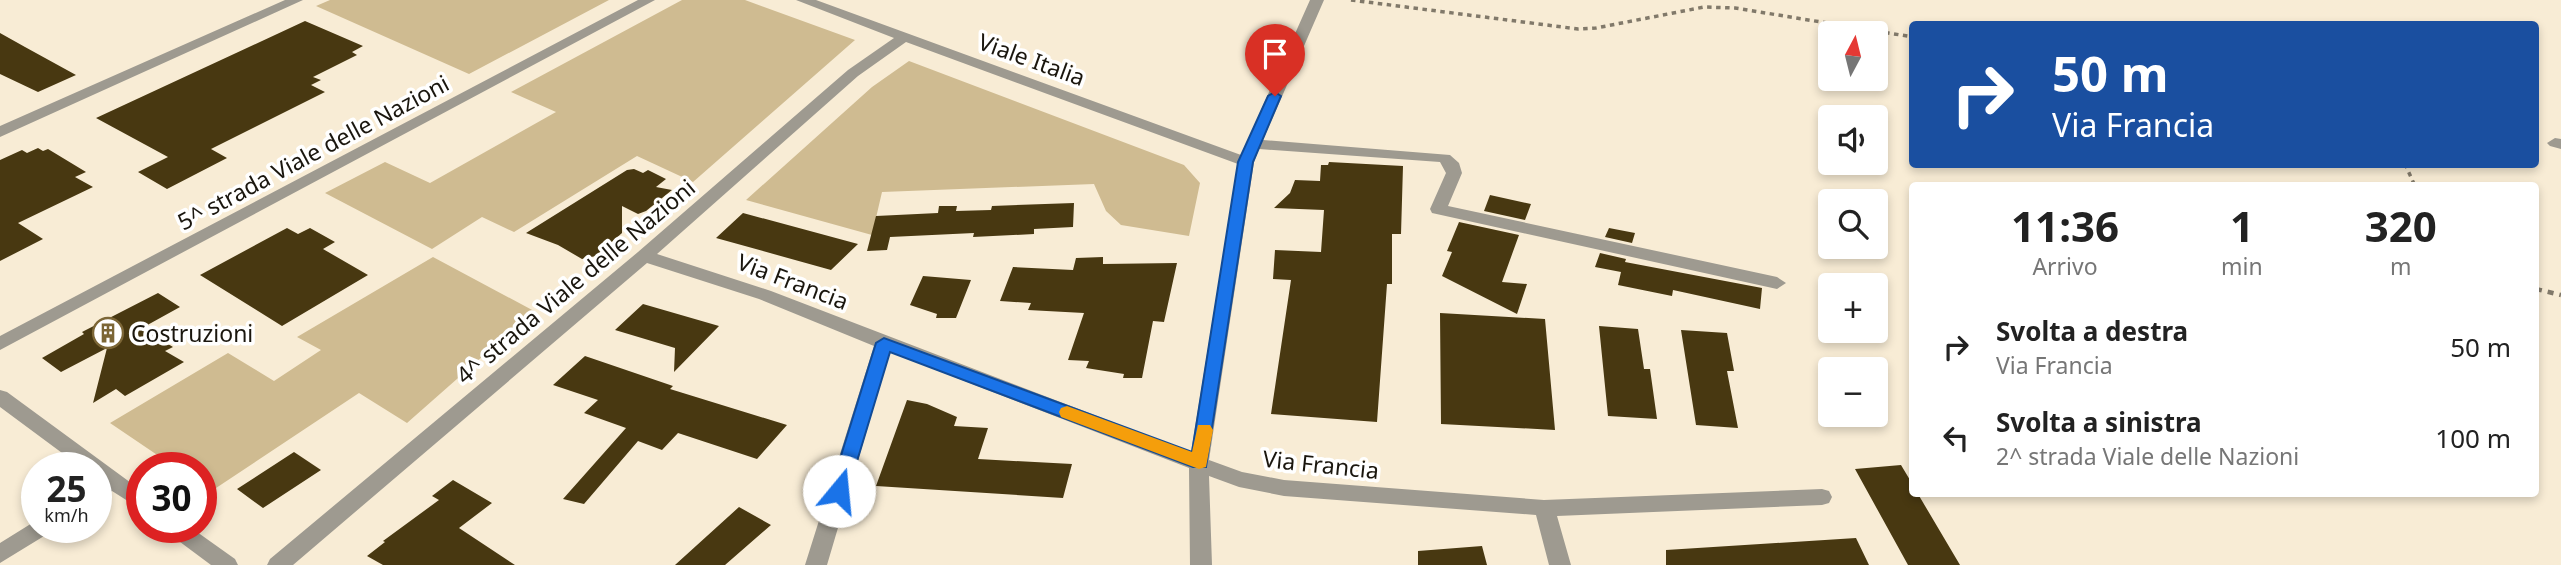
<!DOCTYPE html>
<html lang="it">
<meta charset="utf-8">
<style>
body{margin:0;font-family:"Noto Sans",sans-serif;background:#f2f2f2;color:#222;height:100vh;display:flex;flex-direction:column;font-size:26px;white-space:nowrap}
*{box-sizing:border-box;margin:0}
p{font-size:23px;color:#767676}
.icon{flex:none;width:38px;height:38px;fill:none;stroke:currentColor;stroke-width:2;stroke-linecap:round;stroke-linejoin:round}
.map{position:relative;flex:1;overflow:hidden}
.side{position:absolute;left:1909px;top:182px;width:630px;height:315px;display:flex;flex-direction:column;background:#fff;border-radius:7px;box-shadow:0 4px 10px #0003}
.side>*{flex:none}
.hud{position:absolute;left:1909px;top:21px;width:630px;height:147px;border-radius:7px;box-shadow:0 4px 10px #0003;background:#1a4fa0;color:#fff;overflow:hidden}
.needle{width:46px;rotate:7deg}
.buttons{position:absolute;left:1818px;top:21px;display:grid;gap:14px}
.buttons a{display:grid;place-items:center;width:70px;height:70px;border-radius:7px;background:#fff;box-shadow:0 4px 10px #0003;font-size:35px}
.speed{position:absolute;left:21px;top:452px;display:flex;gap:14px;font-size:35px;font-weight:700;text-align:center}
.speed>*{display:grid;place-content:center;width:91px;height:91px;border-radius:50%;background:#fff;box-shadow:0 4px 10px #0003;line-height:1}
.speed small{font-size:18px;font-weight:400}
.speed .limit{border:10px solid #d22;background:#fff;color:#111}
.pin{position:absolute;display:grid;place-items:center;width:60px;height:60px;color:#fff;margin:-72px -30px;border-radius:50% 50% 50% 0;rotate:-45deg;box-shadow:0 0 7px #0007}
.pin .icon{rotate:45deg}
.me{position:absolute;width:77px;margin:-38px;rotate:17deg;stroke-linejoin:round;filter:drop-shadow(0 0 5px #0008)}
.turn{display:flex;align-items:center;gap:24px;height:147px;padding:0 28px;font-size:32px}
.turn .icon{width:91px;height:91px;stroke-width:2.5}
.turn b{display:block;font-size:49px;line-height:60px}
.eta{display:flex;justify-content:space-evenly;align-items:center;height:119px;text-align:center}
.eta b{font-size:42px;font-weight:700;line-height:49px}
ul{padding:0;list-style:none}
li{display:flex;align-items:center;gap:21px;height:91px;padding:0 28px}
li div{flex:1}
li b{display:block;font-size:26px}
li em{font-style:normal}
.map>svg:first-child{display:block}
</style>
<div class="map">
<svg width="2561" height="565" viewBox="0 0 2561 565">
<rect width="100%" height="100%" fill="#f8ecd5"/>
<path fill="#cfbb91" d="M330,0h279l-140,74 -153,-68z
M682,0h63l110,40 -162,142 -56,-26 -123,76 -32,-15 -50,32 -107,-56 60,-31 45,21 126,-71 -45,-20z
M909,61l275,104 16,18 -11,53 -68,-11 -15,-14 -12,-27 -212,8 -10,43 -126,-35 126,-113z
M433,257l101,54 -127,112 -48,-30 -149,99 -9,-7v-18h-26l-65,-44 118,-70 46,28 47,-31 -24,-13z"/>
<path fill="#483811" d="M305,21l58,25 -11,6 5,3 -44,22 8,3 -10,5 14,7 -114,57 16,9 -60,31 -29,-17 30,-15 -72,-39z
M0,33l25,14 51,28 -38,17 -38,-18z
M38,148l5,3 5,-2 38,23 -11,5 18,10 -75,36 25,16 -43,22v-101l22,-10 5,3z
M1329,162l74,4 -2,68h-9v50h-5l-10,138 -106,-8 20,-134 -18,-1 2,-29 46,2 3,-42 -50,-2 16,-15 5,-13 25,1 1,-16h7z
M634,169l9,4 5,-3 18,9 -10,8 16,3 -26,21 -8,3 -16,-8v27l-26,23 -14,3 -24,-14 -32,-12 101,-63z
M1490,195l41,9 -6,16 -41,-9z
M1074,203l-1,24 -39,2v5l-61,3 1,-4 -84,4 -3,13 -20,1 9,-35 62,-3 1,-7h18l-1,5 35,-1 1,-4z
M743,213l115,31 -27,26 -115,-32z
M1459,222l60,13 -17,47 25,2 -10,30 -75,-38 10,-24 -5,-1z
M287,228l11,6 12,-6 25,14 -12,7 45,26 -86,51 -82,-51z
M1609,228l26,5 -3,10 -27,-6z
M1600,253l26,6 -1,3 137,26 -2,21 -87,-19 -1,6 -54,-11 3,-13 -26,-5z
M1103,257v7l74,-1 -13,59 -11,-1 -11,57h-19l1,-4 -38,-6 3,-7 -21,-1 16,-47 -56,-3 3,-7 -31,-2 13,-34 60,3 3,-12z
M923,276l48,4 -15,38h-20l1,-4 -27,-9z
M158,293l22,14 -38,21 31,19 -8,4 19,11 -59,34 -9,-7 -23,14 14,-55 -46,24 -19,-14 42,-24 -2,-2z
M643,304l76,22 -45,46 1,-24 -60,-18z
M1440,313l105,6 10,111 -114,-6z
M1599,326l39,3 6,40h6l7,50 -49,-3z
M1681,330l46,3 7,38h-7l11,57 -42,-3z
M585,356l88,30 -3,3 117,36 -30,34 -79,-26 -16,17 -24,-9 -54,63 -21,-5 63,-71 -42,-15 14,-13 -45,-15z
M907,400l20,4 30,13 -3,9 34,2 -10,31 94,5 -9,34 -187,-12z
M294,452l27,18 -58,38 -26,-19z
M1901,465l12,20v9h5l42,71h-52l-53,-96z
M453,480l39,23 -33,25 56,37h-132l-16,-9 18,-14 -2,-1 56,-41 -7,-4z
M739,507l32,18 -46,40h-50z
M1856,538l13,27h-203v-15z
M1482,546l5,19h-69v-14z"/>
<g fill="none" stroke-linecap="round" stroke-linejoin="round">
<path stroke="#81796a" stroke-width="3.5" stroke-dasharray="4.5 4.5" stroke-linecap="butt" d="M1351,0l227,29 18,-1 108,-21 31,1 178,29
M2405,164l10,22"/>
<path stroke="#81796a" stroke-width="4.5" stroke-dasharray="6 6" stroke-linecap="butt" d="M2536,289l25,6"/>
<path fill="#9e9a90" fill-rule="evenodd" d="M285,0h18l-303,137v-11z
M638,0h17l-655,350v-14z
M796,0h20l425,155 69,-155h14l-61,140 187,15 9,8 3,10 -14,33 329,71 9,6 -9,6 -345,-76 -2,-4 16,-36 -6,-11 -181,-13 -5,13 -45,298 33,12 42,8 260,20 278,-11 7,2 3,6 -3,6 -7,2 -265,11 14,49h-22l-13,-50 -252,-19 -45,-9 -30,-11 3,89h-22l-1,-97 -299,-116 -63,213h-22l69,-219 -115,-47 -112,-36 -354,302h-26l3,-6 368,-307 210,-182 46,-32zM906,42l332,122 -47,288 -420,-161 -114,-37 201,-178z
M2555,138l6,1v10l-11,-3 -3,-3z
M0,390l7,2 135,99v19l-30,-19 -16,8v-32h-15l-81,-60z
M37,520v7h15l-3,6 -49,30v-20z
M165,527h25l45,32 3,6h-27l-43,-32z"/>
</g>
<path fill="#1a73e8" stroke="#114b97" stroke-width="2" d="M1275,92l6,4 -28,66 -47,305h-13l-303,-115 -42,139 -2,5h-14l-2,-5 46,-148 8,-5 308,114 46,-290 30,-66z"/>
<path fill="#f59e0b" d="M1067,406l125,46 6,-27h12l3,5 -7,37 -7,2 -138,-52 -2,-5 2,-4z"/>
<defs>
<g id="building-ring" transform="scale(1.575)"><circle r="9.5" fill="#fff" stroke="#7c6636" stroke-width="1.5"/><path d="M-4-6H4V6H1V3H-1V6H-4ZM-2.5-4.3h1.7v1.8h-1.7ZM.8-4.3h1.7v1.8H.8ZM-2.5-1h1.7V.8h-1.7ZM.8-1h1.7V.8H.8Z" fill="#7c6636"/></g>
</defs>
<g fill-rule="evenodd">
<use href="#building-ring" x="108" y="333"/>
</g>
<g text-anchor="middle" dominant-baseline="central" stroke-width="7" stroke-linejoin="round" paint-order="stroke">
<g font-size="23" fill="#1a160e" stroke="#fff">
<text transform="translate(1032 59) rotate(20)">Viale Italia</text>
<text transform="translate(313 152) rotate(-28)">5^ strada Viale delle Nazioni</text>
<text transform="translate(575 281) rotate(-40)">4^ strada Viale delle Nazioni</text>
<text transform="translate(793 281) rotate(21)">Via Francia</text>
<text transform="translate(1321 464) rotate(6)">Via Francia</text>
</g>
<g font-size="23" fill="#1a160e" stroke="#fff" text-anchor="start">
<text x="131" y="333">Costruzioni</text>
</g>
</g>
</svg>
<div class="buttons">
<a><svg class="needle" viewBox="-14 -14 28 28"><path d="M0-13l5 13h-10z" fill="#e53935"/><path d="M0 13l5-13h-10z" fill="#767676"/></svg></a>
<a><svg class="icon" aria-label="sound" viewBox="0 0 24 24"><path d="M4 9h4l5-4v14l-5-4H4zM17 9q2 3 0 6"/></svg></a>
<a><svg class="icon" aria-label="search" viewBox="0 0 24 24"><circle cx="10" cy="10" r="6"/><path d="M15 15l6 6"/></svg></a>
<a>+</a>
<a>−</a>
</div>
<div class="speed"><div>25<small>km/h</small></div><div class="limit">30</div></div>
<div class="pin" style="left:1275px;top:96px;background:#d93025"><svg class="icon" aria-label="arrive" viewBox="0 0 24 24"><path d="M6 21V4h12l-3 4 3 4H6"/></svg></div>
<svg class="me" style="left:839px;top:491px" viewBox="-20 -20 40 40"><circle r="19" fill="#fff"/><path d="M0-13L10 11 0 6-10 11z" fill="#1a73e8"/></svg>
<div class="hud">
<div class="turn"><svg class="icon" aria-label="right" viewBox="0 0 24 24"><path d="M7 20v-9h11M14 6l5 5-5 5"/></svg><div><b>50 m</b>Via Francia</div></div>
</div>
<section class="side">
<div class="eta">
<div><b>11:36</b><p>Arrivo</p></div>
<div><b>1</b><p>min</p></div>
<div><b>320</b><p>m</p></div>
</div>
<ul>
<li><svg class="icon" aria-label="right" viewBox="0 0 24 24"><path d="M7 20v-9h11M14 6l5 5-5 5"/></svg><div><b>Svolta a destra</b><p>Via Francia</p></div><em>50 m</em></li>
<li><svg class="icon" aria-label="left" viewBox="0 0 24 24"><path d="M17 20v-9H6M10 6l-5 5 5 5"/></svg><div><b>Svolta a sinistra</b><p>2^ strada Viale delle Nazioni</p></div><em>100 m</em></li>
</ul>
</section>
</div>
